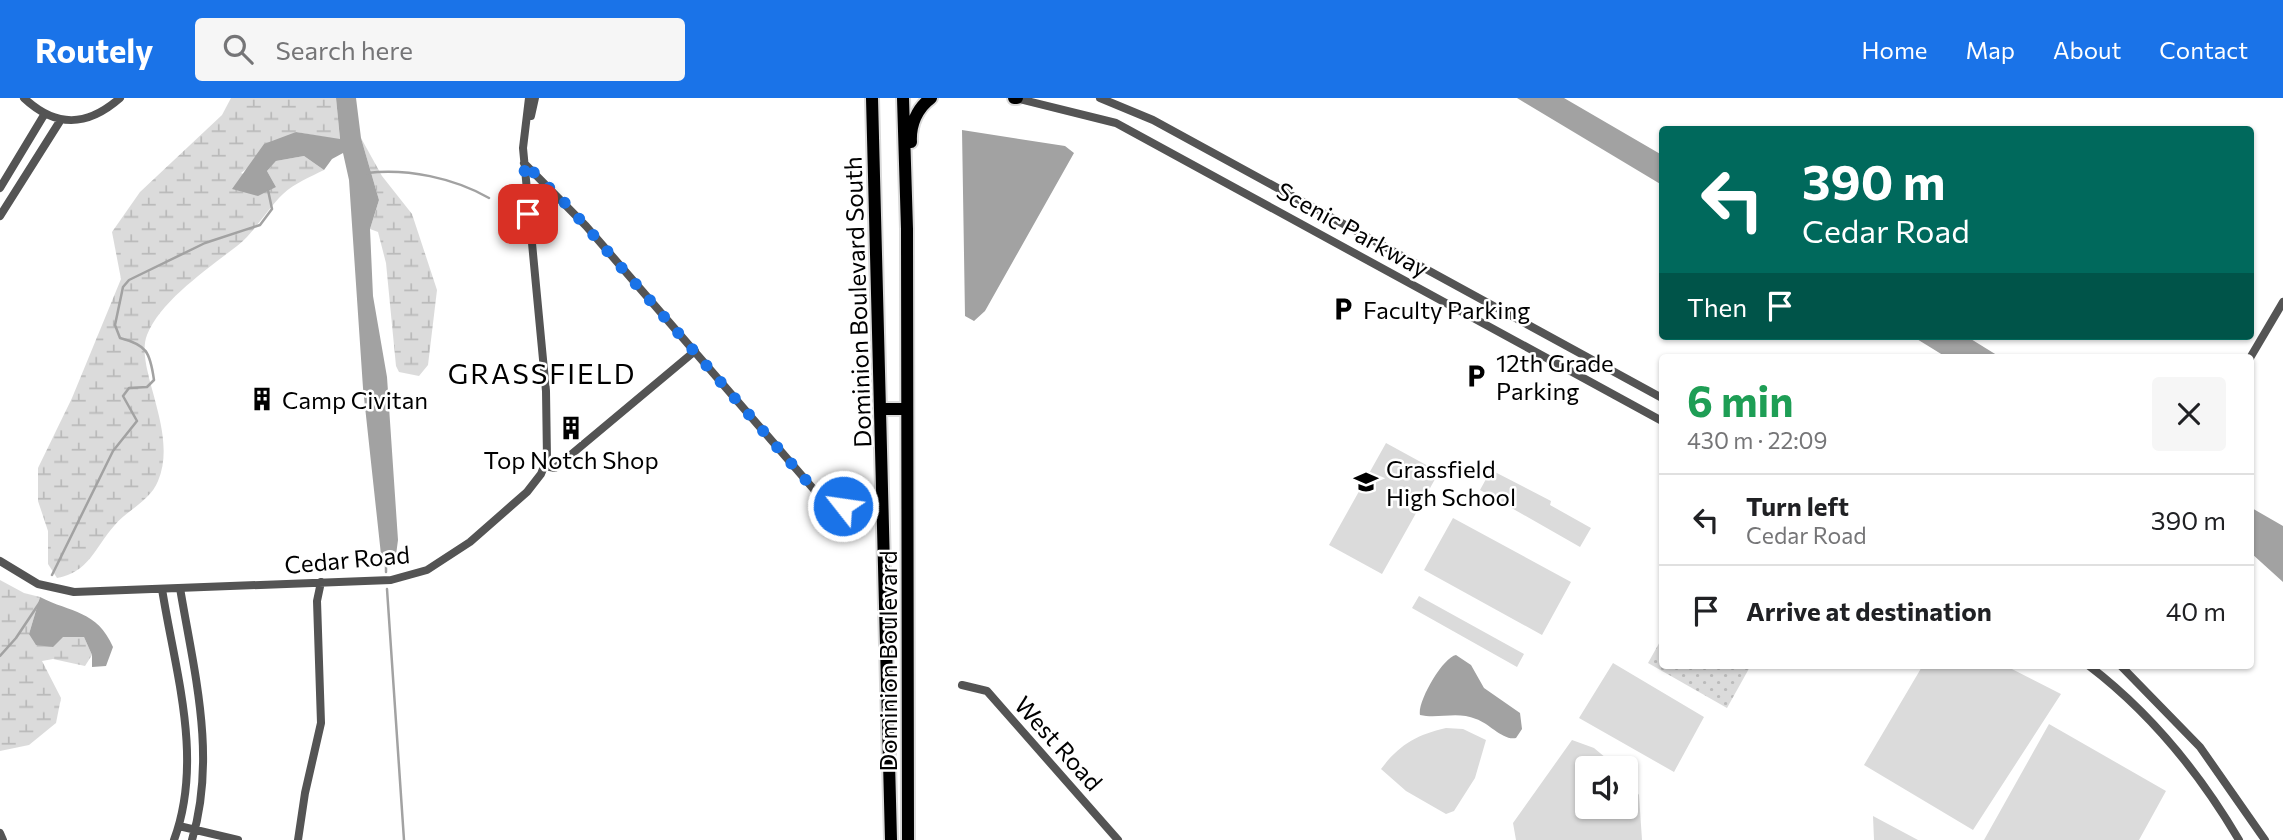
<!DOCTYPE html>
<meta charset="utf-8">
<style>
body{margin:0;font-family:Commissioner,sans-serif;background:#f6f6f6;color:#202124;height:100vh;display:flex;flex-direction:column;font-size:26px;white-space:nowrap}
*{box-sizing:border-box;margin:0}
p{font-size:23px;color:#757577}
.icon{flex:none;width:38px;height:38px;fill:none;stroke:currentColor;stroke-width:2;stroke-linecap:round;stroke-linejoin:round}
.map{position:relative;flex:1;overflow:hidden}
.sheet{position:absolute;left:1659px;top:256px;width:595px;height:315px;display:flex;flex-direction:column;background:#fff;border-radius:7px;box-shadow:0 2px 5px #0004}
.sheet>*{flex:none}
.top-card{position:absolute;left:1659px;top:28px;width:595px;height:214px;border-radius:7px;box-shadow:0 2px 5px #0004;background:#00695c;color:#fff;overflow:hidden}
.controls{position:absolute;left:1575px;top:658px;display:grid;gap:14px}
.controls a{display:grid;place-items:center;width:63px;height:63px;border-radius:7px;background:#fff;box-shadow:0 2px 5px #0004;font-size:35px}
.pin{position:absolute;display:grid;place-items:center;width:60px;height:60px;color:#fff;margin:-30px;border-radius:14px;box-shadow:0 4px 10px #0006}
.me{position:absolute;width:77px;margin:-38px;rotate:300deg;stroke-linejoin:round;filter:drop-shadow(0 0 5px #0008)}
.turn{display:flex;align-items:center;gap:24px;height:147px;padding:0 28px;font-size:32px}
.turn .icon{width:91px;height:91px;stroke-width:2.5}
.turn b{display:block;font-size:49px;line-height:60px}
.then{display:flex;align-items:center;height:66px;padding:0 28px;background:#0003;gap:14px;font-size:26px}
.round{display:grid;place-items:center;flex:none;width:74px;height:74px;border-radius:7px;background:#f6f6f6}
.summary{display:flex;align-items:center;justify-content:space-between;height:119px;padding:0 28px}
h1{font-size:42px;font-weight:700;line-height:52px;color:#1e9e55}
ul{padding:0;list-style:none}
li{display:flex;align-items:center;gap:21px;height:91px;padding:0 28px;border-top:2px solid #e0e0e0}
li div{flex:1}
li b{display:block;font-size:26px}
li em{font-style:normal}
header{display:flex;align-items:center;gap:42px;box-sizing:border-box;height:98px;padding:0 35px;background:#1a73e8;color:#fff}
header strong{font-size:33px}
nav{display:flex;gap:38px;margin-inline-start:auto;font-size:24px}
.search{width:490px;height:63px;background:#f6f6f6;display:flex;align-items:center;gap:18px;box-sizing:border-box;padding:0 24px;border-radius:7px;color:#757577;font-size:26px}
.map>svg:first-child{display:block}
</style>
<header>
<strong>Routely</strong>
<div class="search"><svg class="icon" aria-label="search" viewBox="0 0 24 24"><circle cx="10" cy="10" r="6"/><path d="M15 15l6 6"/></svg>Search here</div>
<nav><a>Home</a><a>Map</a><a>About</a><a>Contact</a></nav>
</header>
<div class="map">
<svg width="2283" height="742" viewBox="0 0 2283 742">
<defs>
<pattern id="wetland-marsh" width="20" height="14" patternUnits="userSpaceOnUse" patternTransform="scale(1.75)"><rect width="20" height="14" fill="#dbdbdb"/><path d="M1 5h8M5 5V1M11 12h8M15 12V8" fill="none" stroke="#bababa"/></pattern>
<pattern id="park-dots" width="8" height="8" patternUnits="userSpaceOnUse" patternTransform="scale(1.75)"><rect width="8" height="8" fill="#dbdbdb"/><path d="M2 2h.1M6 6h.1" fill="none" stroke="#bababa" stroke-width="1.8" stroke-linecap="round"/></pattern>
</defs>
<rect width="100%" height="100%" fill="#fff"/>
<path fill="url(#wetland-marsh)" d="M231,0h105l4,42 -44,-8 -55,41 35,14 -9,-16 9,-10 28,-5 20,14c-14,7 -29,13 -41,24 -16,15 -28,38 -46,52 -28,22 -76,54 -90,89 -13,33 32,97 11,146 -8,20 -31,29 -44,45 -20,23 -25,46 -57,52l-9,-14v-33l-10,-30v-33l34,-70 49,-119 -9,-47 28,-40 82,-77z
M361,40l21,38 30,38 25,76 -9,75 -9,11 -20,-4 -3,-6 -10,-103 -8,-31 -8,-3 9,-29z
M0,482l24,13 16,4 -11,37 55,3 8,18 -7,11 -32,-7 -11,2 19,37 -5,25 -27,22 -29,6z"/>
<path fill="url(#park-dots)" d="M1662,540v27h89l-24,43 -79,-45z"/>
<path fill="#dbdbdb" d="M1386,345l53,29 -57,102 -53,-29z
M1491,372l60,31 -1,4 41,23 -11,19 -100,-57z
M1453,420l118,64 -29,53 -118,-65z
M1419,498l105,58 -7,13 -105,-59z
M1613,565l91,54 -30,55 -95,-54z
M1923,567h81l57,29 -88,136 -109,-65z
M2049,626l117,67 -27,49h-155z
M1446,630l17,1 23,11 -11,38 -21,33 -8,3 -40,-23 -25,-22c18,-24 35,-34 65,-41z
M1572,642l22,8 24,20h-31v39h39v-31l13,19 3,45h-126l-3,-17z
M1873,718l45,24h-44z"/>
<path fill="#a2a2a2" d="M336,0h20l5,40 18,62 -9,29 3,67 14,81 11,163 -2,15 -14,9 -19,-176 -14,-208 -6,-27 -11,6 -8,11 -20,-14 -28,5 -9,10 9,16 -18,9 -26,-7 32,-45 32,-12 44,7z
M1517,0h47l98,57v30z
M962,32l103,16 9,7 -89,158 -11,10 -9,-5z
M1912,238h54l34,21h-54z
M2250,409l33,19v56l-32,-29z
M40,499c31,16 57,13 73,50l-7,19 -14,1v-12l-8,-18h-21l-10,10 -17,-2 -7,-11z
M1456,557l15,10 13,23 36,25 2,16 -6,9c-13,3 -27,-15 -40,-19 -18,-8 -38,0 -56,-4 -3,-13 23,-58 36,-60z"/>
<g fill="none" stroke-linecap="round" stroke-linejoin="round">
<path stroke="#a2a2a2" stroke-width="2.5" d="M367,75c40,-5 87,5 122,25
M386,462v12
M52,477l61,-124 24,-30 -14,-25 6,-8 18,-1 7,-7c-4,-28 -7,-35 -34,-42l-5,-13 8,-38 6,-7 76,-37 55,-18 12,-16 -4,-19
M387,491l17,251
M0,558l16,-18 24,-36"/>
<g stroke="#dbdbdb" stroke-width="16">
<path id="highway" d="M872,0l19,742
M903,0l4,131 1,611
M1014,0h3
M911,44c-1,-17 6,-34 20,-44
M881,311h26"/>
</g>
<path stroke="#545454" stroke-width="8" d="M24,0c32,30 63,29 96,0
M1015,0l101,25 546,298
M1100,0l53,22 509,278
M531,18l4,-18
M524,65l62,63 237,274 20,6
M0,90l44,-73
M0,118l60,-95
M2250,260l33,-56
M545,368l10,2 140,-117
M0,463l38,23 36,8 317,-12 36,-10 43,-28 57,-50 14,-18 6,-15 -1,-68 -23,-243 6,-50
M180,490c14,84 37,168 12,252
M162,491c13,82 42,170 12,251
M2088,567c63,48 111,107 151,175
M2120,567l80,82 65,93
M962,587l25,6 131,149
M179,728l59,14
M0,735l3,7
M298,742l7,-47 16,-70 -4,-122 4,-19"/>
<use href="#highway" stroke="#000" stroke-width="12"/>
</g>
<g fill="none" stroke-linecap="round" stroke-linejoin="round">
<path stroke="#1a73e8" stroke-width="12" stroke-dasharray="0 21.6" d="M528,116l-4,-51 45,44 254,293 20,6"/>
</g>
<defs>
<g id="parking-bare" transform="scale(1.89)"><path d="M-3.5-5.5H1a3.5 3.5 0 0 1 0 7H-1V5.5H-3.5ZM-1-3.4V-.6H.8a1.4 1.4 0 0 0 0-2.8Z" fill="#000" stroke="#fff" stroke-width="2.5" paint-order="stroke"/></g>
<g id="building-bare" transform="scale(1.89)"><path d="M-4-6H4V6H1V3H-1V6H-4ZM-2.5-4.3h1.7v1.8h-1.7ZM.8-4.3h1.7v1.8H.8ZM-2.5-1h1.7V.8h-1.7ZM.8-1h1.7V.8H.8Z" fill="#000" stroke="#fff" stroke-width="2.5" paint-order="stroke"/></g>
<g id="school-bare" transform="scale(1.89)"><path d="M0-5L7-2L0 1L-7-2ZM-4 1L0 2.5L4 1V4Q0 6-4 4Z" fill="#000" stroke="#fff" stroke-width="2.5" paint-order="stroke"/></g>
</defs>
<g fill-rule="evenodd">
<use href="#parking-bare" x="1343" y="211"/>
<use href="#parking-bare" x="1476" y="278"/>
<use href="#building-bare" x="262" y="301"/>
<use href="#building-bare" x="571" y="330"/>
<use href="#school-bare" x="1366" y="384"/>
</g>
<g text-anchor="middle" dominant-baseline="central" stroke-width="5" stroke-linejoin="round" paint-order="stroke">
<g font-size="24" fill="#000" stroke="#fff">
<text transform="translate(1353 131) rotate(29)">Scenic Parkway</text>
<text transform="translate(857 204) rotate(-92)">Dominion Boulevard South</text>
<text transform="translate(347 461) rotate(-5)">Cedar Road</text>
<text transform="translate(887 563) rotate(-90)">Dominion Boulevard</text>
<text transform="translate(1059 645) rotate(48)">West Road</text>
</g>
<g font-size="24" fill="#000" stroke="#fff" text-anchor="start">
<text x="1363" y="211">Faculty Parking</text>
<text x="1496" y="264">12th Grade<tspan x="1496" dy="28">Parking</tspan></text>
<text x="282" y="301">Camp Civitan</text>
<text x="571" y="361" text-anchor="middle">Top Notch Shop</text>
<text x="1386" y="370">Grassfield<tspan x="1386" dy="28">High School</tspan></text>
</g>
<g font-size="28" letter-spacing="2" fill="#000" stroke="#fff">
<text x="542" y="275">GRASSFIELD</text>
</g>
</g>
</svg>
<div class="controls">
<a><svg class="icon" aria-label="sound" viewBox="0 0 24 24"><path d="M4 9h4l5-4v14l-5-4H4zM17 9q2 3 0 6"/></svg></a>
</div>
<div class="pin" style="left:528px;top:116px;background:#d93025"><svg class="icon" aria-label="arrive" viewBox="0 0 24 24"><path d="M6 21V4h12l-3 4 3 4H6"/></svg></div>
<svg class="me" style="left:843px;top:408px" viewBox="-20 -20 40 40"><circle r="17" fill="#1a73e8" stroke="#fff" stroke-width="3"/><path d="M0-11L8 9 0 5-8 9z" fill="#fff"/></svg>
<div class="top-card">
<div class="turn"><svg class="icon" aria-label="left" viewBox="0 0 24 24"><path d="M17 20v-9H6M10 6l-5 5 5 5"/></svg><div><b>390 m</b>Cedar Road</div></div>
<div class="then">Then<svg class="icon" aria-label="arrive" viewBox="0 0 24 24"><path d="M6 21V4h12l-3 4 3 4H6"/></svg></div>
</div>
<section class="sheet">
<div class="summary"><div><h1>6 min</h1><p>430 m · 22:09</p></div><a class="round"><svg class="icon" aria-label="close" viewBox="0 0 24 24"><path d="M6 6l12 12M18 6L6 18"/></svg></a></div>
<ul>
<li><svg class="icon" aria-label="left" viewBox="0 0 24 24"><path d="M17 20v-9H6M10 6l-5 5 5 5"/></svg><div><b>Turn left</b><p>Cedar Road</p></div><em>390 m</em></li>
<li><svg class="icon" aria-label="arrive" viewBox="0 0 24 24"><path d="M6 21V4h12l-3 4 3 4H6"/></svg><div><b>Arrive at destination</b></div><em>40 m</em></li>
</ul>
</section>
</div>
